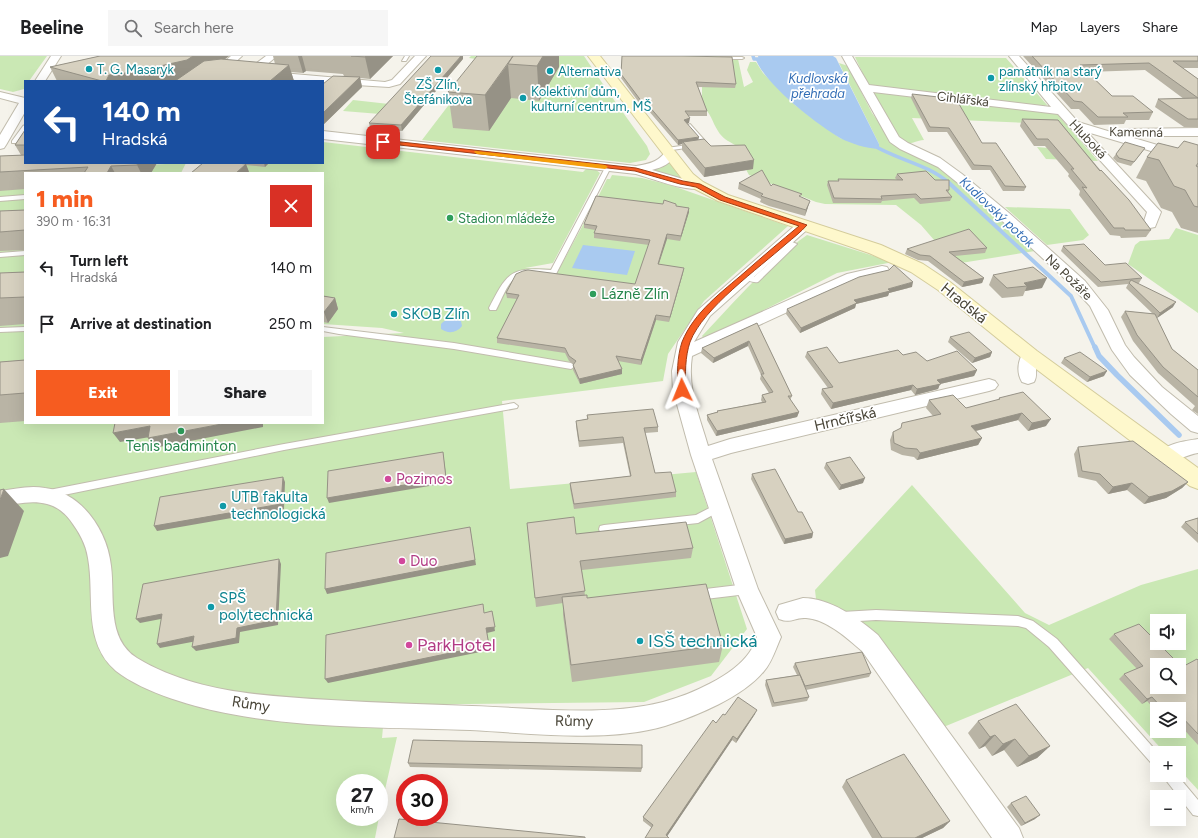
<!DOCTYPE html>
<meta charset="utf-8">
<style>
body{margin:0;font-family:Figtree,sans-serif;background:#f6f6f6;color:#202124;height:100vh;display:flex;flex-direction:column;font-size:15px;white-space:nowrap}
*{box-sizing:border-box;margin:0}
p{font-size:13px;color:#757577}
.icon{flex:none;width:22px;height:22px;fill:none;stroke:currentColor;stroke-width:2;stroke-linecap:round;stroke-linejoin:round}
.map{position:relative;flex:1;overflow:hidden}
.details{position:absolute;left:24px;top:116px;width:300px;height:252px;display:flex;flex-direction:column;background:#fff;border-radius:0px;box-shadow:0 4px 16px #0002}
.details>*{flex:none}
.hud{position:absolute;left:24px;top:24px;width:300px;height:84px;border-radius:0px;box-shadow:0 4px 16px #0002;background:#1a4fa0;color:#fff;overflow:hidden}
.tools{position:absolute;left:1150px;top:558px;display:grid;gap:8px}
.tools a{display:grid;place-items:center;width:36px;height:36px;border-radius:0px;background:#fff;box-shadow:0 4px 16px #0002;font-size:20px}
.speed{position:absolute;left:336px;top:718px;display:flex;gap:8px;font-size:20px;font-weight:700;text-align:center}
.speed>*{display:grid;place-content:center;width:52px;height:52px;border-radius:50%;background:#fff;box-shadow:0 4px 16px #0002;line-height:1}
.speed small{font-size:10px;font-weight:400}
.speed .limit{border:6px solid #d22;background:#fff;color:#111}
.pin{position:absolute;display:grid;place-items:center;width:34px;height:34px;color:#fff;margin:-17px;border-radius:8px;box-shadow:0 2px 6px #0006}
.me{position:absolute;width:44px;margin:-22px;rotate:358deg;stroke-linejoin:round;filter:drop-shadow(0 0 3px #0008)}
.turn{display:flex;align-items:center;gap:14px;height:84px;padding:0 12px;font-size:18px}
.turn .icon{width:52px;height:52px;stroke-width:2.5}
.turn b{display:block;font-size:28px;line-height:34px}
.round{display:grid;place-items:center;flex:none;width:42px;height:42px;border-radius:0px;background:#f6f6f6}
.summary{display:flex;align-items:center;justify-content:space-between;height:68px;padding:0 12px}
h1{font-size:24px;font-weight:800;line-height:30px;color:#f65c20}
.primary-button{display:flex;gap:8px;margin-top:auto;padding:8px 12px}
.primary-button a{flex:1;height:46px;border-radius:0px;background:#f65c20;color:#fff;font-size:16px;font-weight:800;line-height:46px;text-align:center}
.primary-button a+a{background:#f6f6f6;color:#202124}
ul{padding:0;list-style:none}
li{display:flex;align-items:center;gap:12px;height:56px;padding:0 12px}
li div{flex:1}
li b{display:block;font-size:15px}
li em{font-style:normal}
header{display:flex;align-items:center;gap:24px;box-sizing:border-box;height:56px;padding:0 20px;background:#fff;border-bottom:1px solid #e0e0e0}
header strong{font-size:19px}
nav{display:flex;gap:22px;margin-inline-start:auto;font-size:14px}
.search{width:280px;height:36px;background:#f6f6f6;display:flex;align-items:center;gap:10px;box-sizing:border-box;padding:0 14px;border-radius:0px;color:#757577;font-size:15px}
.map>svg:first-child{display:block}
</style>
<header>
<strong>Beeline</strong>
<div class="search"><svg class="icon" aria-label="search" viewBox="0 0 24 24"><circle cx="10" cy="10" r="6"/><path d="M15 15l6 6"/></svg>Search here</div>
<nav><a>Map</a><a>Layers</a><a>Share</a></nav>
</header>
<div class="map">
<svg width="1198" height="782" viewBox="0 0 1198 782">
<rect width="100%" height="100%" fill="#f5f3eb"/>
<path fill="#cae8b4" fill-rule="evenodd" d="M0,0h47l-18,25h-4l-1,8 -11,3 -13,-3z
M471,0h113l25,37 38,53 3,8 -4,6 -16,3 -208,-23 61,-80 -14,-2z
M622,0h112l1,3h3l6,28 9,-5 -6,-12 3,-8h6l7,11 32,32 45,33 38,11 1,-5 -40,-81 9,3 24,47 21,29 38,18 48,40 56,51 -80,13 -34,-39 -25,-20 -71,-1 -9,-2 -67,-27 -12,-22 -2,-8c-7,-4 -13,-7 -17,-14 -6,-9 -7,-19 -16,-24v-20l-36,-1z
M855,1l151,1 42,48 -3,-1 2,3 -178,-21z
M872,35l185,23 41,47 -52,-2 -9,-12 11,1 -20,-25 -116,-5 12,22c-12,1 -12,7 -25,-1z
M353,44l36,4 -9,10 -37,-3z
M323,86l260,30 4,-4 8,1 5,4 -47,90 -28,5 34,1 37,-68 11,-22h3l2,-4 30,3 28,7 118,41 -84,75 -36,53 -5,27 -161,20 8,88 186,-17 51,157 -36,47 -67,26 -259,3 -3,33 15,-1 -18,79v-33h-34v34h34l-4,21h-375v-666l186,-9 -5,10h-156v250h298v-86l81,-4 -22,-5 -59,-4v-151h-130l12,-10h118z
M667,107h3l11,16 -30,-8 2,-2z
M1005,151l65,2 19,26 -6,5 -36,5z
M1176,172l22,7v78l-70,-49 7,-19 5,-4 29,-2z
M807,179l86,27 -56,11 -132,67 -3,-4c33,-35 65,-73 105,-101z
M912,429l113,128 24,12 92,-40 57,-16v221l-19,-21v-16h-14l-77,-85 -147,60 -68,-98 -37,-22 -13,-3 -7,-6 -1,-9zM1157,565h22v22h-22zM1157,609h22v22h-22zM1157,653h22v22h-22z"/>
<path fill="#a9caf0" d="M758,0h75l3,2 43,86v5c-14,-1 -27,-5 -39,-11 -25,-15 -73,-52 -84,-78h3z
M583,189l52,6 -8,24 -55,-7z
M450,262l11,3 1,5c-5,7 -14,8 -21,3v-5l2,-2z"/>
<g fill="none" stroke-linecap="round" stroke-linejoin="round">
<path stroke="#a9caf0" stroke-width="3.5" d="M753,0l1,3h5l5,4
M873,89c24,15 55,19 76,38"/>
<path stroke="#a9caf0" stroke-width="4" d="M948,126l123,114 24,52"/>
<path stroke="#a9caf0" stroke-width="5.5" d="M1095,291l4,9 18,19 62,60"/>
<g stroke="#c1bcad" stroke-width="2">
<path id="lane" d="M405,0h4l-3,5h-4z
M721,1h21l2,1 -2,1h-23v-1z
M690,68l17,19v2l-42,6 -1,-1 3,-2 34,-5 -14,-17z
M25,69v6l-7,9 7,-1v4h-13v-2l11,-15z
M606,110l5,1 -55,107c-9,1 -18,-1 -26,-1 -21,0 -25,21 -34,37h-6l-1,-2c18,-35 21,-41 62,-38z
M25,139v4l-25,2v-4z
M785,183l12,5 -39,38c-5,1 -12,-2 -16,-6l4,-2 8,3 35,-32 -6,-3v-2z
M25,195v4l-25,2v-4z
M25,271v4l-25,1v-4z
M323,271l131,16 117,20 4,3 -4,3 -117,-20 -115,-15 -16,-3z
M514,347l4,3 -1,2 -233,42 -235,48 -3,-1 -2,-3 2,-3 3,-1 235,-46z
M719,447l3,1 2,3 -2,3 -24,13 -94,10 -4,-1 -1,-3 1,-3 4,-1 92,-10z
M747,528l4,2 1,3 -1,3 -4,2 -50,6 -4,-2 -1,-3 1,-3 4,-2z
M876,554l142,6 15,5 24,18 101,114h-1v14l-4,-2 -104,-118 -23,-19 -8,-2 -142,-6 -34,2 -4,-2 -1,-3 1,-3 4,-2z
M1163,719h14l21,25v16l-5,-1 -28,-36z"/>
</g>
<g stroke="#c1bcad" stroke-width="2">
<path id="street" d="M51,0h10l-16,25h-10z
M231,0h11l-12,11 8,2 1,2 -1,2 -4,1 -16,-3 -1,-2 1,-2z
M266,0h11l-18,15 126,11 7,-2 23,-24h11l-26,28 -11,3 -66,-4v-2h-18l-59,-6 -1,-2 1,-2z
M842,0h10l17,29 182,22 -42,-51h10l59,66 43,13 -1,-2 2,-2 4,-2 72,-1v8h-71l71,21v8l-111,-33 74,80 -6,15 -5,1 -5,-1 -2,-3 4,-12 -89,-98 -185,-22 26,45 9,6 32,15 22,16 47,39 76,68 23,29 17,35 9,12 28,30 36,29v17l-7,-2 -20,-17 -41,-39 -18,-25 -22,-44 -25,-27 -80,-74 -47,-38 -38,-18 -10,-7z
M0,36l25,6v14l-19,33 -2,3 -4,1v-14l19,-32 -19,-5z
M323,75l313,35c6,-1 13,-2 19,-5 8,-4 10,-12 19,-10l2,3c-6,10 -13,13 -24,16l31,9 20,3 1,3 -1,3c-18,4 -49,-9 -67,-14l-313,-35z
M804,165l5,1 2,3 -2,3 -99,88 -16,26 153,-68 35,-8 5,1 2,3 -2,3 -30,7 -165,76c-5,33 7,59 16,90l22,-7 259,-60 6,2 3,4 -3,4 -6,2 -258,62 -19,6 46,130 23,48c-5,11 -9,25 -17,34 -21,26 -68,45 -99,55 -56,17 -137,7 -195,4 -79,-3 -161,-1 -239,-16 -34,-6 -87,-21 -115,-43 -34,-29 -21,-75 -28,-113 -2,-14 -9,-26 -18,-38 -5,-7 -14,-14 -23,-16 -15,-4 -32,0 -47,3v-16c15,-2 30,-6 45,-3 37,5 62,42 66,78 4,31 -5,73 26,92 58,35 128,38 194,42 47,3 94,4 141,6 60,2 133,11 191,-4 27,-7 70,-26 86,-49 4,-5 6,-11 8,-16l-21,-48 -45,-134 -18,-65 -1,-19 6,-29 20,-32 101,-88z
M1030,294l6,1 2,4c-5,9 1,19 -4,27l-6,2 -6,-2c-6,-10 -4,-22 2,-31z
M1198,383v14c-13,2 -27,12 -39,8l-3,-5c7,-12 29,-15 42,-17z
M803,542c27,0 55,20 75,37l141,193 4,10h-31l-130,-187c-15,-13 -36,-32 -56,-33 -12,-1 -14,6 -27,1l-3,-7 3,-7z"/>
</g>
<g stroke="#d4cc9b" stroke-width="2">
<path id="secondary" d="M588,0h12l93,118 10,8 25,13 153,50 42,19 27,18 87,69 161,117v21l-8,-3 -167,-127 -85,-69 -27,-18 -42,-19 -151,-52 -25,-13 -10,-8z"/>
</g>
<use href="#lane" fill="#fff" fill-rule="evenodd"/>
<use href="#street" fill="#fff" fill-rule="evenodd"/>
<use href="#secondary" fill="#fef8cc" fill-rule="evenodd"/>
</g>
<path fill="#b9b4a5" d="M100,0h129l-5,4 51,4 -2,-8h120l-23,23 -10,-1 2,9 -39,38v-41l21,-8 -1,-2 -37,-3 -3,2 -12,-1 3,9h-237l-7,-14z
M513,0h46v11l-20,34 -28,-3 -22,33 -36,-3 -5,-36z
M622,0l114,28 -1,4 -37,-1 9,24v5h-18v7l-2,1 11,16 55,29 -49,8 -22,-27v-6l-4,1 -30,-35 -3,1 -24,-33z
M1023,0h175v12h-15l15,11v48h-14l-29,-20 3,-8h26l-39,-29 -58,2 25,24 41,16 -4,8h-23l-2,4 -30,1 -15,-16h-8z
M463,3l-61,72 -32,-3 -1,-5z
M912,38l70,49 44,44 -2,4h-21l-13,-21h-18l-25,-38h-19l-17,-34z
M1022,63l36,1 93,110 -5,7 -25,1 -1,-2 -10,-1 -31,-40 1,-4 -12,-15 1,-2 -24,-28h-11l-14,-20z
M25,74v33h132l-6,10h-126v16l-25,2v-35l21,-1 -6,-10z
M1198,89v88l-17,-5 -9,-16 -11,-4 -15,-27 -10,-3 11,-21 31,-9z
M1145,92l-3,4 -11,14 -14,-4 -4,-4 3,-4z
M241,107h28l-4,4 -19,-2 3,7z
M897,118l38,6 14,10 -1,3 4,4 -2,4 -30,3 -6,-6 -32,3 -1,2h-48l-6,-18 1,-4h10v-2l59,1 -2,-2z
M739,127l32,3 30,11 7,10 -3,9 -36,-10 -9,-4 1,-3 -23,-10z
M676,150l13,2v4l-9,29 -13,-2 -8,25 24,9 -14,49 -13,-2 -15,45 -23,-4 4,8v5l-42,10 -7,-14v-6l-4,-3 -4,-8 -68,-10v-5l20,-39 -10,-1 -1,-5 129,-9 14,-39 -55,-7v-5l1,-3 -11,-2v-4z
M25,154v40l-25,1v-40z
M1063,190l42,19 37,13 -3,5h-2l36,24 -16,11 -1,-1 16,32 26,21v44l-6,-4 3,-4 -37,-33 -25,-32 -12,-24 4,-6 28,3 -27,-26 2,-4 -30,3 -37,-36z
M987,192l-2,5 -30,3 29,22 -2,5 -20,4 -34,-26 -10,-1 -13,-6 2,-5z
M25,216v52l-25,2v-53z
M993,219l49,13 -17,3 -2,5 -21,2 -13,-13z
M912,231l-23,6 -1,3 -32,8 -1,4 -55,25 -14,-19 1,-5z
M323,240l12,2 3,11 -10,14 -5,-1z
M757,267l35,73 -2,4 9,12 -2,5 -81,19 -9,-16v-5l10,-3v-1l45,-9 -1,-2 1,-5 7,-2 -9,-14 1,-4 -13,-29 -35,17 -12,-10 1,-5z
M950,281l42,15 -2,5 -18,6 -24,-21z
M807,296l32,11 64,-8 24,6 50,9 -3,6 -34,8 -2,5 -23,6 -4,-5 -80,19 -10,-15 1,-5 6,-1 -23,-31z
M1064,302l40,18 -17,6 -26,-19z
M25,304v61l-25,2v-61z
M999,342l47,28 -18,5 -10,-11 -42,11 6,7 -4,7 -61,15 -3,-3 -12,-2 -11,-5 -1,-10 3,-8 40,-16 -7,-8 3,-8 37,8 32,-8z
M587,359l71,12v5l-13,1 10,40 21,19v5l-102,12 -4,-21v-5l60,-7 -7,-33 -44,4 -3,-21v-5l11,-2z
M1078,391l110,35 -6,6 -16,10 -22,6 -17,-14 -19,4 -12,-13 -18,-4 -4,-23z
M826,407l37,20 -24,7 -15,-22z
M752,418l46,38 15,21 -1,5 -28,6 -33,-65z
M1198,462v25l-17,-16 4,-5z
M527,467l49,11 117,14 -2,10 -109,12 3,26 2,2 136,47 -4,17 -147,20 -9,-67v-12l-27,4z
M1114,578l68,33 16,-7v85l-19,-21v-15h-22v3l-10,-11 -5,3 -23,-25 5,-5 13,-5 -28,-30z
M795,607l76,10 -2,4 -63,13 3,7 -2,4 -35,6 -7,-22 1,-5 31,-5 -4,-8z
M755,658l-19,29 -4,-3 -65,96 2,2h-24l7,-10 -9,-7v-4l73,-94 9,-8z
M978,665l72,25 -13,12 -20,9 -13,-17 -12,6 -7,-10 -6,3 -11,-16z
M408,707l234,5 -1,4 -231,-5z
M846,724l104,41 -7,7 -21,10h-50l-30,-51z
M1011,747l24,16 -14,7 -14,-19z"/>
<path fill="#969286" d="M193,0h36l-34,25h-89l3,-6z
M298,0h4l4,15 -3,2z
M366,0h27l-23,23 -5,-22z
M461,0h2v3l-61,72 -1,-6z
M543,0h16v11l-20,34 -2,-35z
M508,8l3,34 -22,33 -4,-36z
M289,9l5,16h-24z
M360,21l2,10 -39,38v-12z
M648,49v5l-3,1v-5z
M690,62l-1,5 -6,2 1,-5z
M699,81l-1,5h-15l-1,2 -4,1v-5z
M754,104l-1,9 -49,8 1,-9z
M138,107h19l-6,10h-10l-4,-8z
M264,107h5l-4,4z
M246,108l3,8 -1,1h-12z
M111,110l4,7h-8z
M810,145l-5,15 1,-6z
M689,152v4l-9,29 1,-5z
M667,178v5l-10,30 1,-5z
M684,212l-1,5 -14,49 1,-5z
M984,222l-2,5 -20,4 2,-5z
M1047,222l-5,10 -17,3 2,-5 -3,-3z
M913,226l-1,5 -23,6 -1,3 -32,8 -1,4 -55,25 1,-5 53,-28 34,-11z
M335,242l3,11 -10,14 -4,-11z
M1176,246l-3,5 -16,11 3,-5z
M656,259v5l-15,45v-5z
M749,285l-1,5 -35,17 1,-5z
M992,296l-2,5 -18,6 3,-5z
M622,313v5l-42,10 -1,-5z
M977,314l-3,6 -34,8 -2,5 -23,6 2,-6 20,-9z
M1107,315l-3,5 -17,6 3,-5z
M913,329l-2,5 -80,19 2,-6z
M799,356l-2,5 -81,19 1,-5z
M1022,357l-4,7 -51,13 4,-7z
M1051,363l-5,7 -18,5 4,-8z
M227,367h36v4l-109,21 -6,-10z
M150,370l6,10 -36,6 -7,-9z
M982,382l-4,7 -61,15 3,-7z
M443,396l4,31 -118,20 -2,-5z
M283,421l2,5 -1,27 -127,22 -3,-5z
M865,422l-2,5 -24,7 2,-5z
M1188,426l-6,6 -16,10 -22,6 5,-7z
M1132,427l-5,7 -19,4 5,-7z
M4,433l20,22 -16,45 -8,2v-58z
M470,471l6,38 -149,29 -2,-5z
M813,477l-1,5 -28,6 1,-5z
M279,503l2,5 -3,61 -38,7 -1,11 -43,8 -4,-4 45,-19z
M492,555l3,20 -8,2 3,17 -162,33 -3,-4 161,-51z
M162,558l4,4 -26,5 -4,-4z
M194,580l3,5 -37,7 -3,-4z
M1152,641l-5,4 -5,3 5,-5z
M757,654l-2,4 -19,29 1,-4z
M995,679l-10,11 -6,3 11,-12z
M733,680l-1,4 -66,98v-3z
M1015,683l-11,11 -12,6 11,-12z
M1050,690l-13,12 -20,9 12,-11z
M1040,759l-5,4 -14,7 4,-3z
M950,765l-7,7 -21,10h-7z"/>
<path fill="#d7d1c0" stroke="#969286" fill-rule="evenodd" d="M100,0h93l-6,4 -54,12 -24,3 -3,6h-4l-52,-14z
M351,0h15l-1,1z
M431,0h30l-60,69 -32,-2z
M477,0h36l-28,39 -37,-3z
M513,0h30l-6,10 -29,-2z
M622,0h60l50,1 4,27 -40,-2 11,29h-22l5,7 -6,2 15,17 -21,3 -30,-35 -3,1 -24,-32z
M1032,0h166v5h-25l25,18v40h-10l-30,-20 40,-1 -49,-35 -69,2 32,31h21l20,16 -30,1 5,4h-30l-16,-15 -8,-1z
M221,3l68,6 -19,16h-95l29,-20z
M333,20l27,1 -37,36v-29z
M912,38l44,5 26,44h14l30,44 -21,-1 -14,-20 -17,-1 -25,-37 -19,-1z
M1022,63l36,1 42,51 1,-1 28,30 22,30h-26l-1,-2h-10l-32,-41 5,1 -16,-19h3l-26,-30h-11z
M25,74v15h-10z
M704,83l7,7 34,-1 9,15 -49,8 -22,-26z
M1184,85l14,4v18l-2,3 2,1v40l-4,-1 -9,-16 -11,-4 -15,-26 -12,-3 11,-14 20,5z
M1125,86l20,6 -11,14 -15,-4 -3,-4z
M25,99v8h113l-1,2 -26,1 -4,7h-23l4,-6 -88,5v-16z
M203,107h34l9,1 -10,9h-45z
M762,114l9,16 2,-2 29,10 -3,2 11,5 -4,9 -36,-11 -9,-3 2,-2 -24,-11z
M926,115l9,9h14v10h-3l6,7 -31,2 -5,-5 -35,2 1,3 -48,-1 -6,-17h11l-1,-2 65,1 -6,-6z
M596,140l67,8 1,-4 12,4v2l13,2 -8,28 -14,-2 -9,30 26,4 -14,49 -14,-2 -15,45 -25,-4 6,13 -43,10 -6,-14 3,-4 -7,-5 -4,-8 -68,-10 22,-43 -13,-2 10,-19 7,-3 5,-1 107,14 15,-44 -56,-7 3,-7 -13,-2z
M25,154v20l-25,2v-21z
M969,173l18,19 -38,4 35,26 -20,4 -34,-26 -10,-1 -13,-6z
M1084,188l21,21 21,-2 16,15 -41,4 -38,-36z
M894,209l19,17 -25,7 2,2 -36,9 3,3 -56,25 -14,-19 72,-32 30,-7z
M1033,211l14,11 -23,5 3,3 -20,2 -14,-13z
M25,216v25l-25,1v-25z
M1131,224l45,22 -16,11 -31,-30z
M323,240l12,2 -11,14h-1z
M1125,255l30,3 17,35 26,21v27l-35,-30 -26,-32z
M757,267l35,73h-4l11,16 -82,19 -10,-16 11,-3 -1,-1 49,-9 -4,-7 11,-3 -12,-18h3l-15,-33 -35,17 -12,-10z
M969,276l23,20 -17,6 -25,-21z
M827,291l12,16 59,-13 5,5 13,-3 11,9 30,-10 20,19 -40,10 4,4 -24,5 -4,-4 -80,18 -11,-14 11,-2 -26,-35z
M1080,296l27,19 -17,6 -26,-19z
M25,304v33l-25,2v-33z
M1023,336l28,27 -19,4 -10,-10 -51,13 11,12 -62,15 -3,-4 -12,-1 -11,-5 -1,-11 8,-4 1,-5 39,-9 -12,-14 24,-5 13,13 34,-9 -1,-1z
M653,353l5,18 -14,1 11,45 16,-1 5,20 -102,12 -4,-21 61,-7 -8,-39 -44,4 -3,-20 12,-2 -1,-4z
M115,367h112l-79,15 2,-12 -37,7z
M1133,385l55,41 -16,9 -23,6 -17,-14 -19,4 -13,-13 -18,-3 -4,-24z
M443,396l3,26 -119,20 1,-27z
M850,401l15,21 -24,7 -15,-22z
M775,413l23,43h4l11,21 -28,6 -33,-65z
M283,421l-2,27 -127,22 6,-29z
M4,433l-4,11v-10z
M574,461l2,17 110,-12 7,26 -113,13 5,30 -50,7 -8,-75z
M1198,462v16l-13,-12z
M470,471l5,33 -150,29 1,-36z
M279,503l-3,61 -39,8 -1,10 -44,9 2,-11 -37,8 5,-30 -26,5 7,-35z
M706,528l17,61 -152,20 -9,-68 25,-2v3z
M483,548l1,9 8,-2 3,16 -9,1 3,17 -164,34 1,-44z
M1139,568l18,18v1h1l24,24 15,-8 1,1v74l-19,-20v-5h-5l-3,-3 -6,3h-2l-11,-12 -5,2 -23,-25 19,-8 -29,-32zM1157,609h22v22h-22z
M862,596l9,21 -66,13 -10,-23z
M800,619l9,22 -35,6 -8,-23z
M738,641l19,13 -20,29 -4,-3 -67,99 3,3h-24l8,-13 -10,-8 70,-97 3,3 7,-9 2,1z
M1016,648l34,42 -21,10 -14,-17 -12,5 -8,-9 -5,2 -12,-16z
M413,684l229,5v23l-234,-5z
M904,698l46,67 -35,17h-33l-36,-58z
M1026,740l14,19 -15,8 -14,-20z
M399,763l186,18v1h-191z"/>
<path fill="#f65c20" stroke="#a03c15" d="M383,84l253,28 47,13 17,3 25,13 82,28c-6,7 -14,13 -21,19 -27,24 -83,64 -96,98 -5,15 -5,32 -4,48l-4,3 -4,-3c-1,-16 -1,-33 4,-48 12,-30 40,-50 63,-70 18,-16 36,-31 54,-46l-79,-26 -24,-13 -16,-3 -45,-13 -254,-28v-2z"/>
<path fill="#f59e0b" d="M475,95l130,14 3,2 -3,2 -128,-15 -3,-2z"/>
<g fill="#0f9aa8" stroke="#fff" stroke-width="1.5">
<circle cx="89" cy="13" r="4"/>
<circle cx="438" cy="14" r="4"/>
<circle cx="550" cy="15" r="4"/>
<circle cx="991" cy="22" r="4"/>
<circle cx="523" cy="42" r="4"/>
<circle cx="394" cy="258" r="4"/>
<circle cx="223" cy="450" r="4"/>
<circle cx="211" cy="551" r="4"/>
<circle cx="640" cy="585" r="4"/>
</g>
<g fill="#2e9e5b" stroke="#fff" stroke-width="1.5">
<circle cx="450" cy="162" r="4"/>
<circle cx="593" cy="238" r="4"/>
<circle cx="181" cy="375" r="4"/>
</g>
<g fill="#d1479c" stroke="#fff" stroke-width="1.5">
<circle cx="388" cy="423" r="4"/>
<circle cx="402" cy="505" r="4"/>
<circle cx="409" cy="589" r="4"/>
</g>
<g text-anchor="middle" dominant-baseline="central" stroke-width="3.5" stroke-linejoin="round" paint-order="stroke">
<g font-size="13" fill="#0d838f" stroke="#fff" text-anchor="start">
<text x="97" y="13">T. G. Masaryk</text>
<text x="558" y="15">Alternativa</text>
<text x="999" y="15">památník na starý<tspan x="999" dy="15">zlínský hřbitov</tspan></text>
<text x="438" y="28" text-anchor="middle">ZŠ Zlín,<tspan x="438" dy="15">Štefánikova</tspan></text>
<text x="531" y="35">Kolektivní dům,<tspan x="531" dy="15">kulturní centrum, MŠ</tspan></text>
</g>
<g font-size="13" font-style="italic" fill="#326db5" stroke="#fff">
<text x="818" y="22">Kudlovská<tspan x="818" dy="15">přehrada</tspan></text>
<text transform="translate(997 156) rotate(43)">Kudlovský potok</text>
</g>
<g font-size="13" fill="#494538" stroke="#fff">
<text transform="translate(963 43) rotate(7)">Cihlářská</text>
<text transform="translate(1136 76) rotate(1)">Kamenná</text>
<text transform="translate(1088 83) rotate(47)">Hluboká</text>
<text transform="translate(1069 221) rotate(44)">Na Požáře</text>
</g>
<g font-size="13" fill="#27864d" stroke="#fff" text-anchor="start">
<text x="458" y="162">Stadion mládeže</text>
</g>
<g font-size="15" fill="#27864d" stroke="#fff" text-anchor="start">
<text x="601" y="238">Lázně Zlín</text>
<text x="181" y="390" text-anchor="middle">Tenis badminton</text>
</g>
<g font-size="15" fill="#494538" stroke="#fff">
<text transform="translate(964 247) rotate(39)">Hradská</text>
<text transform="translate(845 363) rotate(-13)">Hrnčířská</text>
<text transform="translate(251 648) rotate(9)">Růmy</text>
<text transform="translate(574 665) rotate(1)">Růmy</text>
</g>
<g font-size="15" fill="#0d838f" stroke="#fff" text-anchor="start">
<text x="402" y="258">SKOB Zlín</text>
<text x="231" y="441">UTB fakulta<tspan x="231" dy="17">technologická</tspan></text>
<text x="219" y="542">SPŠ<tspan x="219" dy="17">polytechnická</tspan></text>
</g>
<g font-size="15" fill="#b23c85" stroke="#fff" text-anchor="start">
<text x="396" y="423">Pozimos</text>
<text x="410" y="505">Duo</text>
</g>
<g font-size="18" fill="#0d838f" stroke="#fff" text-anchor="start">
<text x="648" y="585">ISŠ technická</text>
</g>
<g font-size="18" fill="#b23c85" stroke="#fff" text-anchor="start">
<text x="417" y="589">ParkHotel</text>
</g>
</g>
</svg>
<div class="tools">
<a><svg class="icon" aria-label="sound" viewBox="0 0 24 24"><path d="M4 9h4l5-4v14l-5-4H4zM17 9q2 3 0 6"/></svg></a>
<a><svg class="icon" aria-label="search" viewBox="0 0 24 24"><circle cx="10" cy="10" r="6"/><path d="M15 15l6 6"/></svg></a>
<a><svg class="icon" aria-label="layers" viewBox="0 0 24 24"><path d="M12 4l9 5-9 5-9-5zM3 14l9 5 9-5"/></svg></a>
<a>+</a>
<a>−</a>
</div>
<div class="speed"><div>27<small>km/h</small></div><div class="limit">30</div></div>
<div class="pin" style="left:383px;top:86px;background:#d93025"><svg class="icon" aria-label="arrive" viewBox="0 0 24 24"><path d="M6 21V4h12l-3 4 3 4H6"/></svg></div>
<svg class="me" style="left:682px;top:334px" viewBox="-20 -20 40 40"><path d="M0-17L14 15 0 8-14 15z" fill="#f65c20" stroke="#fff" stroke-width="4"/></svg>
<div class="hud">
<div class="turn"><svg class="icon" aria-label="left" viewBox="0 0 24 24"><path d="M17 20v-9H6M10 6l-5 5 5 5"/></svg><div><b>140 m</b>Hradská</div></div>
</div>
<section class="details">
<div class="summary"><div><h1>1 min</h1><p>390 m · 16:31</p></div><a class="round" style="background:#d93025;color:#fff"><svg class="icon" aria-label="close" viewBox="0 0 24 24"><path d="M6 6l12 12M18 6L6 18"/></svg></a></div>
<ul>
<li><svg class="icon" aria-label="left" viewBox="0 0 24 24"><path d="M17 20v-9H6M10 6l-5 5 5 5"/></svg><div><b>Turn left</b><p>Hradská</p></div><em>140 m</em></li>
<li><svg class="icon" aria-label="arrive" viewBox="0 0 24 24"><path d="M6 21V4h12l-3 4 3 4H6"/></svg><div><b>Arrive at destination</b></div><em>250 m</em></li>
</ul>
<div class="primary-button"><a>Exit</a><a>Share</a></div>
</section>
</div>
